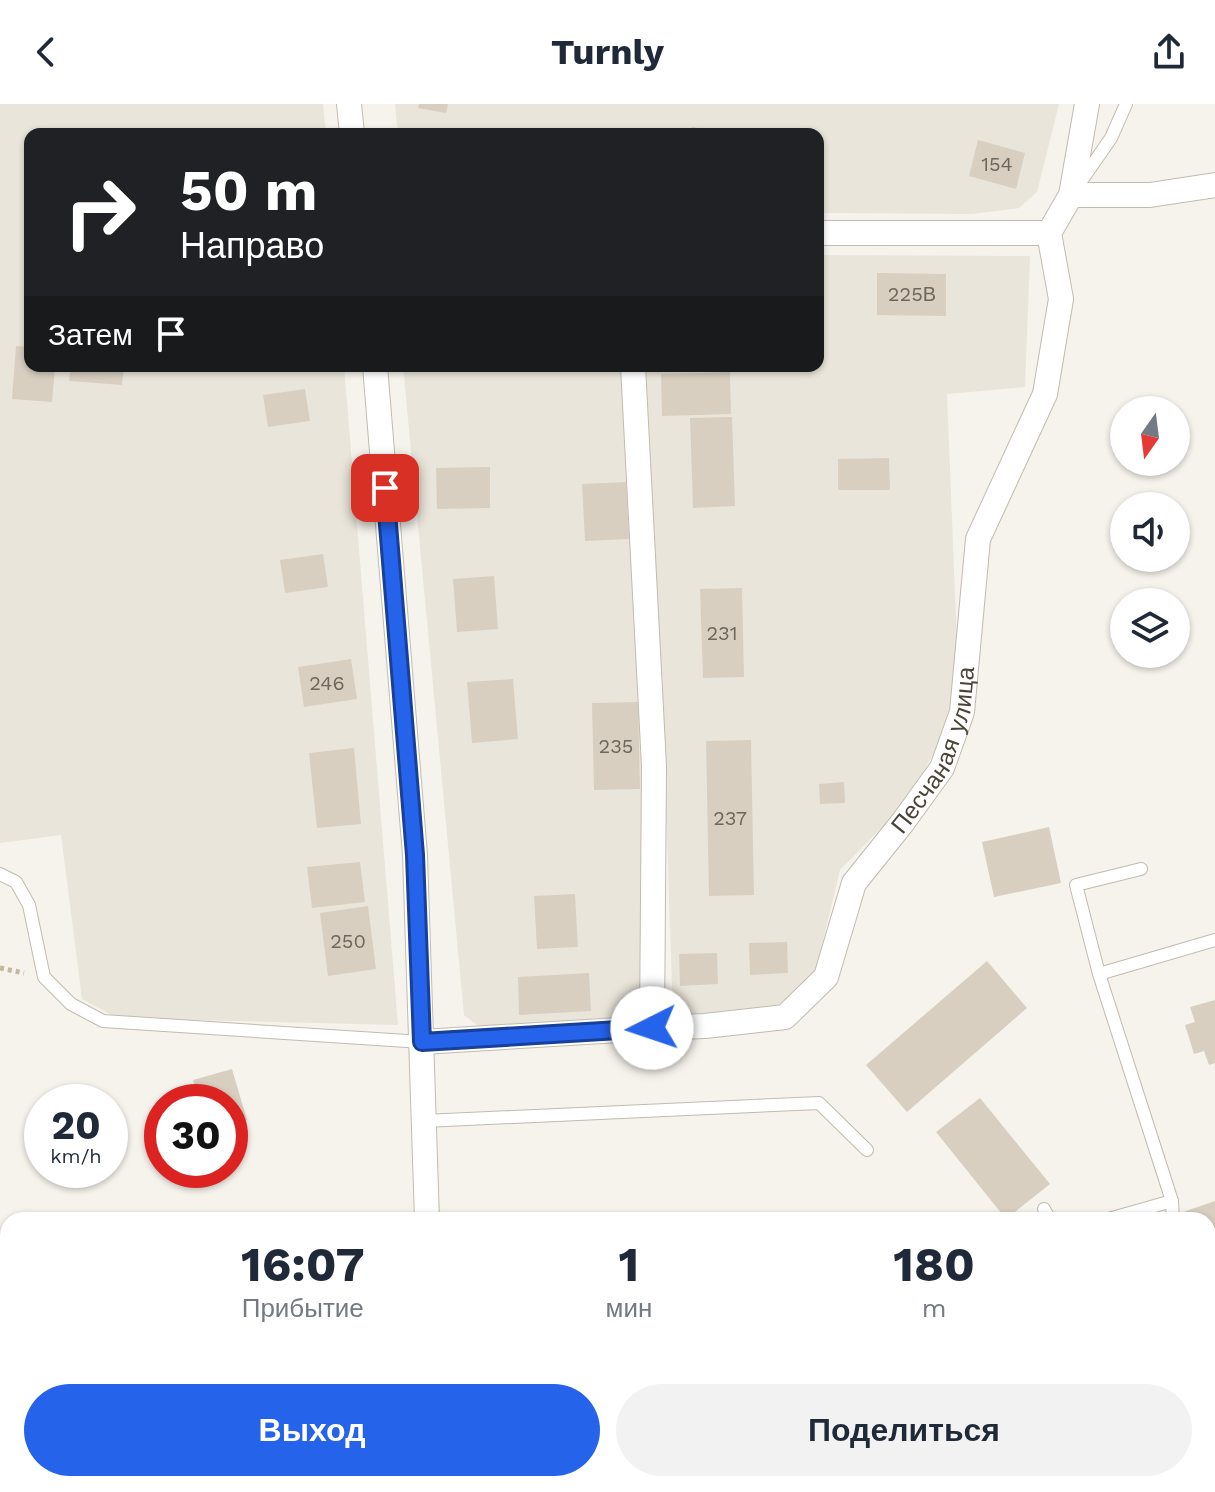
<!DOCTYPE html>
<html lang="ru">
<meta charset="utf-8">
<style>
body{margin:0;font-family:"Work Sans",sans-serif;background:#f2f2f3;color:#1f2937;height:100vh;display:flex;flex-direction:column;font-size:30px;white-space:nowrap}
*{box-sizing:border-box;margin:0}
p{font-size:26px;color:#747a83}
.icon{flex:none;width:44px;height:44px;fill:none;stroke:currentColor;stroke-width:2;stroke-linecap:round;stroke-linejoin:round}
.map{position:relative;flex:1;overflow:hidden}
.panel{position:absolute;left:0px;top:1108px;width:1216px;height:280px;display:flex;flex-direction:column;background:#fff;border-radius:24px 24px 0 0;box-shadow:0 2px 6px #0004}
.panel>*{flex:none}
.top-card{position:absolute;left:24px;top:24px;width:800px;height:244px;border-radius:16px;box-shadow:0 2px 6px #0004;background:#202124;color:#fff;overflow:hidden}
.needle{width:52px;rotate:194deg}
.controls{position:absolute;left:1110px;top:292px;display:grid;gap:16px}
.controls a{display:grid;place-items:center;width:80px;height:80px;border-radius:50%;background:#fff;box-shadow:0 2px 6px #0004;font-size:40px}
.speed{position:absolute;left:24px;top:980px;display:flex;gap:16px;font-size:40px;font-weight:700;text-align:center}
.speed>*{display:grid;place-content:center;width:104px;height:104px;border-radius:50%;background:#fff;box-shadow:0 2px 6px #0004;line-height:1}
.speed small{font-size:20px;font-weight:400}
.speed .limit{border:12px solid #d22;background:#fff;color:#111}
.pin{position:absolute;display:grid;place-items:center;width:68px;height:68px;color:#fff;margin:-34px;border-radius:16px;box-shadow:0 4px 12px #0006}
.me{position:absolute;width:88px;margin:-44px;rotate:266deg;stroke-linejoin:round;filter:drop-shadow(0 0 6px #0008)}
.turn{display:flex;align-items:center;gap:28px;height:168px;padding:0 24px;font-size:36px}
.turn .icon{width:104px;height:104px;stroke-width:2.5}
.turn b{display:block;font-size:56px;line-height:68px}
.then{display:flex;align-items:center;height:76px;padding:0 24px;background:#0003;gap:16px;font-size:30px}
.eta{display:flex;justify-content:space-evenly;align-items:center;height:136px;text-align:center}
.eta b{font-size:48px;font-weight:700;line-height:56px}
.action{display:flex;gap:16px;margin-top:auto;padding:16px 24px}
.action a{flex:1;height:92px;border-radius:48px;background:#2563eb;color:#fff;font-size:32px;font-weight:700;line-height:92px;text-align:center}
.action a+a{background:#f2f2f3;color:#1f2937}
header{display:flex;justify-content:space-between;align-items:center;height:104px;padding:0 24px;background:#fff;font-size:36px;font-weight:700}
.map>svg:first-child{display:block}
</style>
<header><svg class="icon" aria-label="back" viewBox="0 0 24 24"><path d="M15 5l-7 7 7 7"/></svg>Turnly<svg class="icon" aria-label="share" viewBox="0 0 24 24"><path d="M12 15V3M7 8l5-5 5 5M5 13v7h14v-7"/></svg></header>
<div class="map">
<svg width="1215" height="1388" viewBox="0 0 1215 1388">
<rect width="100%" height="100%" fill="#f6f3ec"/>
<path fill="#eae5da" d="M0,0h323l3,30h-296v232h314l54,659 -281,-7 -35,-19 -21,-164 -61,8z
M395,0h664l-22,88 -18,16 -47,6 -154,-1v-79h-420z
M818,151l212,1 -5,131 -78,7 11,275 -10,60 -44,76 -64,65 -27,112 -47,30 -93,2 -9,-261 -18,-387h172z
M403,262h222l19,314 4,342 -166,7 -18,-14z"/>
<path fill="#d8cfc1" d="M419,0h29l-2,9 -28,-5z
M692,23l29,5v2h-30z
M978,36l47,13 -9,36 -47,-13z
M877,169l69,1v42l-69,-1z
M16,242l14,1v19h25l-3,36 -40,-3z
M71,262h53l-2,19 -53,-4z
M730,268l1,42 -69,2 -1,-42z
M305,285l5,32 -42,6 -5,-32z
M732,313l3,89 -42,2 -3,-90z
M889,354l1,32h-52v-31z
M490,363v41l-53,1 -1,-41z
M626,378l3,57 -44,2 -3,-57z
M323,450l5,33 -43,6 -5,-33z
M494,472l4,53 -41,3 -4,-53z
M742,484l2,89 -41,1 -3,-89z
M351,555l6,40 -53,8 -6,-40z
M513,575l5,60 -46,4 -5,-61z
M638,598l2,87 -46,1 -2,-87z
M751,636l3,155 -45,1 -3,-155z
M354,644l7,76 -44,4 -8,-75z
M844,678l1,21 -25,1 -1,-20z
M1049,723l12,56 -67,14 -12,-55z
M360,758l5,40 -53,6 -5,-41z
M575,790l3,53 -41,2 -3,-53z
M368,802l8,63 -48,7 -8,-63z
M787,838l1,31 -38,2 -1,-32z
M717,849l1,31 -38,2 -1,-32z
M987,857l40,47 -120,104 -41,-47z
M589,869l2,38 -72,4 -1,-38z
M1215,896v63l-6,2 -5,-14 -10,3 -9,-29 10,-3 -5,-15z
M232,965l15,51 -17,5v-23h-31l-6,-22z
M980,994l70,86 -44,35 -70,-87z
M1215,1097v33l-7,2v-16h-22l-3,-8z"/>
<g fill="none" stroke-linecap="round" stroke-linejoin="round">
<g stroke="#c2bbae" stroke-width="14">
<path id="lane" d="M1079,80l32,-46 15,-34
M0,770l16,8 13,23 15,72 27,27 32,17 319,21
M1099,870l-23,-89 65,-16
M424,1017l395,-18 48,47
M1044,1105l6,11
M1105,1116l67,-19
M1173,1116l-1,-19 -73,-227 116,-34
M1208,1220l7,16"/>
</g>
<g stroke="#c2bbae" stroke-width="26">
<g id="street">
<path d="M349,0l3,30"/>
<path d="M1071,91h79l65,-10"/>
<path d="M818,129h231"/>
<path d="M375,262l40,489 12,365"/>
<path d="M633,262l21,400 -2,262"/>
<path id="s1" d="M422,938l230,-14 53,-2 80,-9 41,-40 28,-94 49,-61 39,-54 20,-56 16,-173 67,-145 16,-95 -12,-66 22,-38 16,-91"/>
<path d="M1208,1292l7,-3"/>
<path d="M434,1380l2,8"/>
<path d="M920,1388l24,-8"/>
</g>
</g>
<path stroke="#c4b79f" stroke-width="5" stroke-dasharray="4 4" stroke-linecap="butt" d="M0,864l24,5"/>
<use href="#lane" stroke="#fff" stroke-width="12"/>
<use href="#street" stroke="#fff" stroke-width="24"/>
</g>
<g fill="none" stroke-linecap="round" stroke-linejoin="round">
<g stroke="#184099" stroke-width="20">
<path id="route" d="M385,384l30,367 7,187 230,-14"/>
</g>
<use href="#route" stroke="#2563eb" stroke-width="14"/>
</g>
<g text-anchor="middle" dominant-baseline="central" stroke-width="6" stroke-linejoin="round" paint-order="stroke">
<g font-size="20" fill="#6e675b">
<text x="997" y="60">154</text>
<text x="912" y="190">225В</text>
<text x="722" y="529">231</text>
<text x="327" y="579">246</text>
<text x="616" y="642">235</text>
<text x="730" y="714">237</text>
<text x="348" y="837">250</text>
</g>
<g font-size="24" fill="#4b4439" stroke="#fff">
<text stroke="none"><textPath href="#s1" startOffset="678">Песчаная улица</textPath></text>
</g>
</g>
</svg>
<div class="controls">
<a><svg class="needle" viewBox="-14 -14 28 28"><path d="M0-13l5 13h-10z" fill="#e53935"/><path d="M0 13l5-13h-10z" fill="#747a83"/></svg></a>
<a><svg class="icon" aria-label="sound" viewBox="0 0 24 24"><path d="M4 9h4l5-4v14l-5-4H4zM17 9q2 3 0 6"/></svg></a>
<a><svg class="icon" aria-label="layers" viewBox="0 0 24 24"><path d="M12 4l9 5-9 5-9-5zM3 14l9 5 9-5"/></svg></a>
</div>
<div class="speed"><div>20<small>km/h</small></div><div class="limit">30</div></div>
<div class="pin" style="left:385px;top:384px;background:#d93025"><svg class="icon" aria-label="arrive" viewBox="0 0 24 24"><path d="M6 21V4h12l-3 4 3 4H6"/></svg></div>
<svg class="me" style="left:652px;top:924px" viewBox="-20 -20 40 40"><circle r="19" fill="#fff"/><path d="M0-13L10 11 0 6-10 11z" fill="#2563eb"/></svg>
<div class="top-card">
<div class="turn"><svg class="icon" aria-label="right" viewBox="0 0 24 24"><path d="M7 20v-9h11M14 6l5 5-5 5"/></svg><div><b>50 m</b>Направо</div></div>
<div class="then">Затем<svg class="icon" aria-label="arrive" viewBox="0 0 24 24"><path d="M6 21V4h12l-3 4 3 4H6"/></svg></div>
</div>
<section class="panel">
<div class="eta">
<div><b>16:07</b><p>Прибытие</p></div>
<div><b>1</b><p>мин</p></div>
<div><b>180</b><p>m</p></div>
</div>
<div class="action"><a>Выход</a><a>Поделиться</a></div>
</section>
</div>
